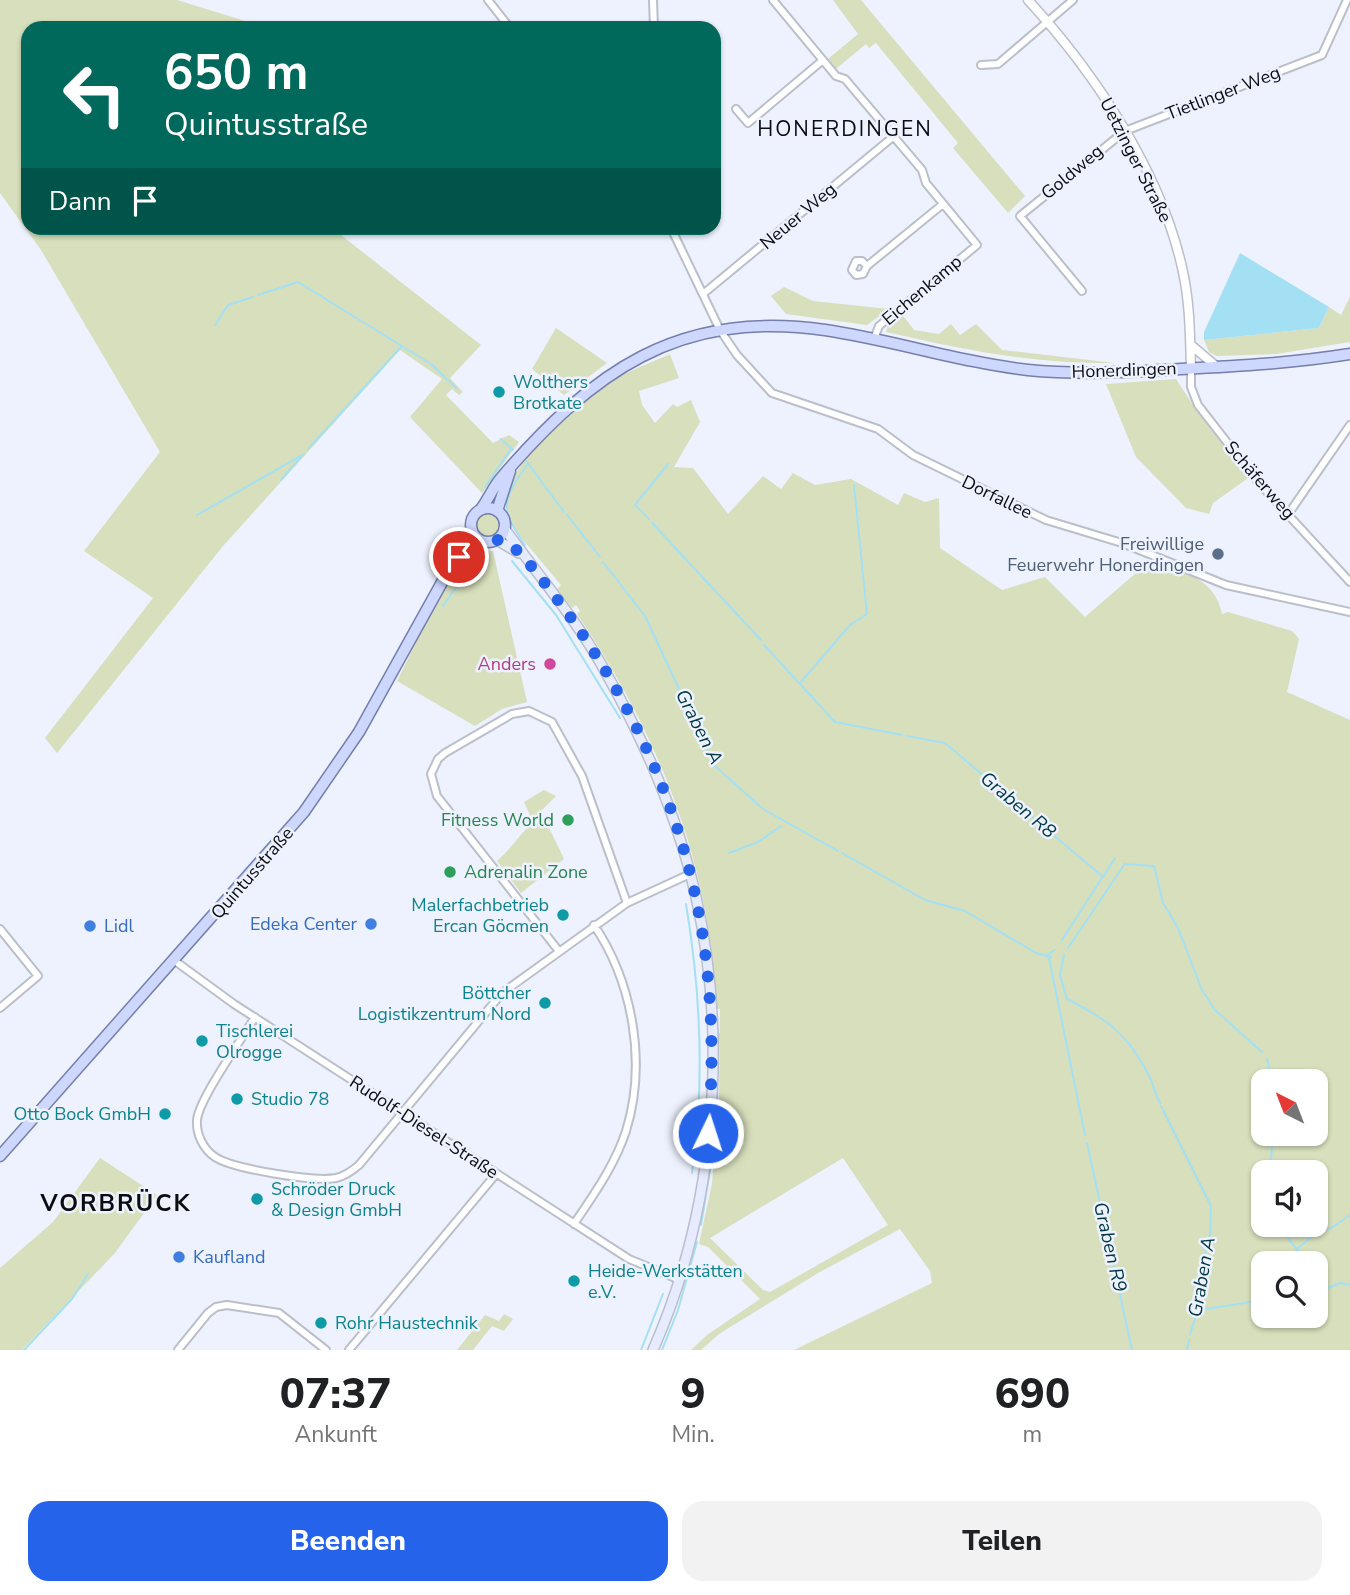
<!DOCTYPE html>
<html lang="de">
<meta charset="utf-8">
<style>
body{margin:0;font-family:"Nunito Sans",sans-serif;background:#f2f2f2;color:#202124;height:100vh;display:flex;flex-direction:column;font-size:26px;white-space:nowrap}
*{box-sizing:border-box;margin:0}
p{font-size:23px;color:#757577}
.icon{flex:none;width:38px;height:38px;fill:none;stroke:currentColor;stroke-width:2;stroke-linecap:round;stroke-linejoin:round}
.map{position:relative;height:1350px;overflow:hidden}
.sheet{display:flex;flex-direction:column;background:#fff;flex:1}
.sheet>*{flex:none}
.top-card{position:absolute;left:21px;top:21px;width:700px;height:214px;border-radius:21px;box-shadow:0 2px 5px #0004;background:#00695c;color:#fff;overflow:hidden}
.needle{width:46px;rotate:318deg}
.buttons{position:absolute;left:1251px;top:1069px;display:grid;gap:14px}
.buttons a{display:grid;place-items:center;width:77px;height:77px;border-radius:14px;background:#fff;box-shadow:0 2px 5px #0004;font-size:35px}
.pin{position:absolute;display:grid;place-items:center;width:60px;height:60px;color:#fff;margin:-30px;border:4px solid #fff;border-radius:50%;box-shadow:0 2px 7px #0007}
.me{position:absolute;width:77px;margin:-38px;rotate:4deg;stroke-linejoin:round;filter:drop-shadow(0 0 5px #0008)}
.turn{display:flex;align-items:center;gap:24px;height:147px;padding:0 28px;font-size:32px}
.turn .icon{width:91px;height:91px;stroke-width:2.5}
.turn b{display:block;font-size:49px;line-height:60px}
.then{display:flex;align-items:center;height:66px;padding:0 28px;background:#0003;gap:14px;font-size:26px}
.eta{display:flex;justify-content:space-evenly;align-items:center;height:119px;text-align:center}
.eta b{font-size:42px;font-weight:800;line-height:49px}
.primary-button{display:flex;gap:14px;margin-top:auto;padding:14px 28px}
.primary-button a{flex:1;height:80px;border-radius:21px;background:#2563eb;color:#fff;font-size:28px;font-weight:800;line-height:80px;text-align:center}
.primary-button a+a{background:#f2f2f2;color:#202124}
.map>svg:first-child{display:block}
</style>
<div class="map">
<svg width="1350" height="1350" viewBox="0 0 1350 1350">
<rect width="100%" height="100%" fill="#edf2fe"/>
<path fill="#d7dfbc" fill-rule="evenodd" d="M0,0h177l78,24 -3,4h-224v200h304l149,117 -31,33 13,14 -4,3 -7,-6 -6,6 47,48 16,-8 10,7 -37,51 -72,-76 32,-38 -42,-29 -177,196 -166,207 -12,-15 108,-140 -69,-47 76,-99 -119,-202 -41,-57z
M833,0h28l164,196 -17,17 -55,-65 5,-5 -82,-100 -7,5 -3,-4 -30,25 -8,-10 30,-25z
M784,287l29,14 76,8 -22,16 -81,-11 -15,-18z
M1350,297v45l-74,12 -59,2 -8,-4 -5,-12 115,-12 10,-21 12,8z
M901,313l13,17 25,4 12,-10 9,11 16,-11 26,26 113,13c-83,1 -149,-13 -229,-31l2,-7z
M556,328l51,35 -43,32 -32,-26z
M670,354l9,24 -40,13 3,14 13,18 18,-19 4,3 14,-7 9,22 -26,45 19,1 35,46 35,-38 18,13 12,-16 22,12 36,-6 47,26 6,-12 21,9 14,-4 1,50 62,42 43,-13 40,40 66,-57c31,13 64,17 71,54l6,-2 64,19 7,8 -12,53 63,28v630h-556l138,-67 -2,-12 -30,-42 -82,44 -99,61 -18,16h-10l16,-15 53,-36 -52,-52 -9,-3 13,-61 7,-80 1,-94h-4c-4,-143 -59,-278 -139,-395l3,-3 -4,-6 -4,3 -15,-19 4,-4 -47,-56 -8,-28c1,-39 82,-107 115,-125 15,-8 33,-15 49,-22zM1264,1082h52v52h-52zM843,1158l45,67 -118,67 -7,-2 -53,-52zM1264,1172h52v53h-52zM1264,1264h52v52h-52z
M1176,379l19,29 35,36 21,32 -38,27 -4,11 -23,-6 -50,-51 -30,-73z
M475 525a13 13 0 1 1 26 0a13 13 0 1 1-26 0Z
M474,550l19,1 34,151 -25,7 -27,17 -78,-45c23,-44 42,-95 77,-131z
M544,790l12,6 -15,15 23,48 -43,34 -24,-32c14,-12 22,-26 36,-39l-9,-20z
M100,1158l57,37 -42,58 -93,97h-22v-82l53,-46z
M504,1314l9,5 -9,12 -12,-5 -19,24h-16l28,-35 14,6z"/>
<path fill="#a4e0f4" d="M1240,253l89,54 -10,21 -115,12v-8z"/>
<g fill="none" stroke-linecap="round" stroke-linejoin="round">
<path stroke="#a4e0f4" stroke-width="2" d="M258,295l40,-13 133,82 25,24
M215,325l13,-20 25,-8
M501,439l12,11
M308,449l93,-102
M527,462l37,50
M281,480l20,-23
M485,487l26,-38
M197,515l107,-61
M567,515l33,42
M649,519l-14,-14 33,-41
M652,523l109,117
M525,545c-26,-37 -23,-46 3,-81
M512,561l44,54 64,103
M603,562l42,54 70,150 48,43 75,42
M443,606l32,-46
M764,645l71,77 67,13
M800,683l50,-58 17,-11 -13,-129
M907,736l38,7 158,134 12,-19
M729,853l29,-11 23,-16
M842,853l83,47 40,11 71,42 15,4
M1124,864l30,2 9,37 15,25 24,62 13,20 47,42
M686,904c15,90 19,178 6,269
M1062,940l40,-62
M1068,948l56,-83
M1047,955l8,-5
M1064,955l-4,20 7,24c38,19 60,34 80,73 6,9 7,21 13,31
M1049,958l36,177
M1267,1059l6,23
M1161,1106l50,100 -1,28 -14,53 2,23 -8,24
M1087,1143l45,207
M1269,1172l5,-38
M701,1225l12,-73 6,-118
M1277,1225l32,39
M1298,1248l23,-19 10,-1 19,-13
M1316,1273l11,16
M1316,1293l24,-10 10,2
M1199,1310l65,-10
M24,1350l48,-51 16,-25
M641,1350l22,-56
M662,1350l16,-40 19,-68
M1187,1350l2,-10"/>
<g stroke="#babfca" stroke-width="10">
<path id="minor" d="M488,0l22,28
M653,0l1,28
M773,0l63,76 9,3 77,91 4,13 51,62 -98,81 -5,13
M981,65l17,-1 75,-64
M736,109l12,14 75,-63
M671,228l49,102 17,25 35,38 106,36 35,26 133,65 76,23 104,42 124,27
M867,266l-5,-5h-6l-4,9 4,5 7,-1 4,-8 76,-62
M1082,291l-62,-75 105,-85 197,-76 25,-55
M703,294l191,-158
M1191,369v18l7,18 60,77 92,100
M1289,513l61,-88
M0,929l38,47 -38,32
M558,950l-121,-154 -6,-22 7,-15 7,-6 67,-39 17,-3 23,11 30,54 45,127
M175,961l59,43 395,255 51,21
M255,1017c-13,22 -56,82 -58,103 -1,14 6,29 18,37 18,12 99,25 121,21 9,-2 16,-7 23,-13l143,-172 125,-90 63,-29
M574,1224c20,-30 41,-59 52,-93 21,-68 7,-148 -32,-206
M178,1350l30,-37 8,-6 11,-2 52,8 47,37
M349,1350l147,-176"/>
</g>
<g stroke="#babfca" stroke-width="11">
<path id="tertiary" d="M1028,0c67,73 134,173 155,272 7,32 7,64 8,97
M1191,345l26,22"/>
</g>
<g stroke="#babfca" stroke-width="12">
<path id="secondary" d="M504,528c34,47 73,92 101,143 40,71 73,146 91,226 33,147 18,315 -43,453
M497,540l22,13"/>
</g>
<g stroke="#757fab" stroke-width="13">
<path id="primary" d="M471 525a17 17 0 1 1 34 0a17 17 0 1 1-34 0Z
M481,509c7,-9 12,-22 20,-31 91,-106 177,-169 324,-148 68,10 134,32 203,40 51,5 102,2 153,-1 57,-3 113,-6 169,-15
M497,511l13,-40
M0,1156l304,-344 55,-80 112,-202"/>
</g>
<use href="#minor" stroke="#fff" stroke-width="6"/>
<use href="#tertiary" stroke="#fff" stroke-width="8"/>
<use href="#secondary" stroke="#e7ebff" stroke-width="9"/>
<use href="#primary" stroke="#ced7fe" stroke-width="10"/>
</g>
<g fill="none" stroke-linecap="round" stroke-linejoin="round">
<path stroke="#2563eb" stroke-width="12" stroke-dasharray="0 21.6" d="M459,557c13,-9 21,-17 37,-17 17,0 34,25 43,36 76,93 133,207 157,323 16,76 19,157 12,234"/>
</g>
<g fill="#0f9aa8" stroke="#edf2fe" stroke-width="2.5">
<circle cx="499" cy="392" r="7"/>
<circle cx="563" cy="915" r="7"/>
<circle cx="545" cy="1003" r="7"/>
<circle cx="202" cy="1041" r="7"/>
<circle cx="237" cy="1099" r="7"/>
<circle cx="165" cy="1114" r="7"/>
<circle cx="257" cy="1199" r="7"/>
<circle cx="574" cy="1281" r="7"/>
<circle cx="321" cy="1323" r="7"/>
</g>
<circle fill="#5c6f8a" stroke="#edf2fe" stroke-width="2.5" cx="1218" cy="554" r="7"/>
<circle fill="#d1479c" stroke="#edf2fe" stroke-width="2.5" cx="550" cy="664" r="7"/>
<g fill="#2e9e5b" stroke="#edf2fe" stroke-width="2.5">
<circle cx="568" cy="820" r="7"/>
<circle cx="450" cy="872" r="7"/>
</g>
<g fill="#3f7fe0" stroke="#edf2fe" stroke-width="2.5">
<circle cx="371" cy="924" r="7"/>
<circle cx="90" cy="926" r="7"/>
<circle cx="179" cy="1257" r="7"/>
</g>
<g text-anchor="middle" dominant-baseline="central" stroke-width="5" stroke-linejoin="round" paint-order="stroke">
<g font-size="18" fill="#0b0d10" stroke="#edf2fe">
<text transform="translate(1223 93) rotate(-21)">Tietlinger Weg</text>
<text transform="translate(1136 160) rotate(63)">Uetzinger Straße</text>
<text transform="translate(1072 172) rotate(-40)">Goldweg</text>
<text transform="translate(798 216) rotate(-40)">Neuer Weg</text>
<text transform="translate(922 290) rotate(-40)">Eichenkamp</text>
<text transform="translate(1124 370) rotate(-2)">Honerdingen</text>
<text transform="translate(1260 480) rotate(49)">Schäferweg</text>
<text transform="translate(997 497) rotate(26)">Dorfallee</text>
<text transform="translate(252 873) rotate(-49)">Quintusstraße</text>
<text transform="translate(424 1127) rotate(33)">Rudolf-Diesel-Straße</text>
</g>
<g font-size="18" fill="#0d838f" stroke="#edf2fe" text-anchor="start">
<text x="513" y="382">Wolthers<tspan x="513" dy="21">Brotkate</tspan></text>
<text x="549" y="905" text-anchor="end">Malerfachbetrieb<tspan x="549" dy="21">Ercan Göcmen</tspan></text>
<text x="531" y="993" text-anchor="end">Böttcher<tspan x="531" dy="21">Logistikzentrum Nord</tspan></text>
<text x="216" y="1031">Tischlerei<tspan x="216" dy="21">Olrogge</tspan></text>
<text x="251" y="1099">Studio 78</text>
<text x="151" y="1114" text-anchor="end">Otto Bock GmbH</text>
<text x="271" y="1189">Schröder Druck<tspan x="271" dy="21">&amp; Design GmbH</tspan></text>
<text x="588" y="1271">Heide-Werkstätten<tspan x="588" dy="21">e.V.</tspan></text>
<text x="335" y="1323">Rohr Haustechnik</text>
</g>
<g font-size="18" fill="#4e5e75" stroke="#edf2fe" text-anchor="end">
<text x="1204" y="544">Freiwillige<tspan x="1204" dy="21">Feuerwehr Honerdingen</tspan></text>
</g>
<g font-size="18" fill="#b23c85" stroke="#edf2fe" text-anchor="end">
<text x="536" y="664">Anders</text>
</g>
<g font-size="18" fill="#27864d" stroke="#edf2fe" text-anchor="end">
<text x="554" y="820">Fitness World</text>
<text x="464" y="872" text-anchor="start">Adrenalin Zone</text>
</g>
<g font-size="18" fill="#366cbe" stroke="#edf2fe" text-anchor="start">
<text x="357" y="924" text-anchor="end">Edeka Center</text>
<text x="104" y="926">Lidl</text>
<text x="193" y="1257">Kaufland</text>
</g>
<g font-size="19" font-style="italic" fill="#003745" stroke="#edf2fe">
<text transform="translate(699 727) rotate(63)">Graben A</text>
<text transform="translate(1018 805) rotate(40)">Graben R8</text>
<text transform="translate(1110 1247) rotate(77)">Graben R9</text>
<text transform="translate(1202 1277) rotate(-80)">Graben A</text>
</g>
<g font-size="21" letter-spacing="2" fill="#0b0d10" stroke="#edf2fe">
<text x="845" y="129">HONERDINGEN</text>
</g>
<g font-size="24" font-weight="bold" letter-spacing="2" fill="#0b0d10" stroke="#edf2fe">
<text x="116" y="1203">VORBRÜCK</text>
</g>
</g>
</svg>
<div class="buttons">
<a><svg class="needle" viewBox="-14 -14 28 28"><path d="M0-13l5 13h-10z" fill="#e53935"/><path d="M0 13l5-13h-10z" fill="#757577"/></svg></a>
<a><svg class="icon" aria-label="sound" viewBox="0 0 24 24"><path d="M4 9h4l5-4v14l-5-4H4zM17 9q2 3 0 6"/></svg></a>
<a><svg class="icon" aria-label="search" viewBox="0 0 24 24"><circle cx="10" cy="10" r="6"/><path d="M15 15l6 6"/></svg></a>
</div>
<div class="pin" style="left:459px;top:557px;background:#d93025"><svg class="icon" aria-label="arrive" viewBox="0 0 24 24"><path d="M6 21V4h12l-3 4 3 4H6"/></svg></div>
<svg class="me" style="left:708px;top:1133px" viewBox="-20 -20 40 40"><circle r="17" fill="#2563eb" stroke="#fff" stroke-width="3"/><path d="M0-11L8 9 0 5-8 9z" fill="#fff"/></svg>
<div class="top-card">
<div class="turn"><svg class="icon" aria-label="left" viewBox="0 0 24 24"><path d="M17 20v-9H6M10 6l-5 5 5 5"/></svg><div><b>650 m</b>Quintusstraße</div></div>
<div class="then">Dann<svg class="icon" aria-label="arrive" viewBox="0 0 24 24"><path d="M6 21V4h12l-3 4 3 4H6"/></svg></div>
</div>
</div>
<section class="sheet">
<div class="eta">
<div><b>07:37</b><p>Ankunft</p></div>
<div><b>9</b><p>Min.</p></div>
<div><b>690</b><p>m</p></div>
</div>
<div class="primary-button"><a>Beenden</a><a>Teilen</a></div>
</section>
